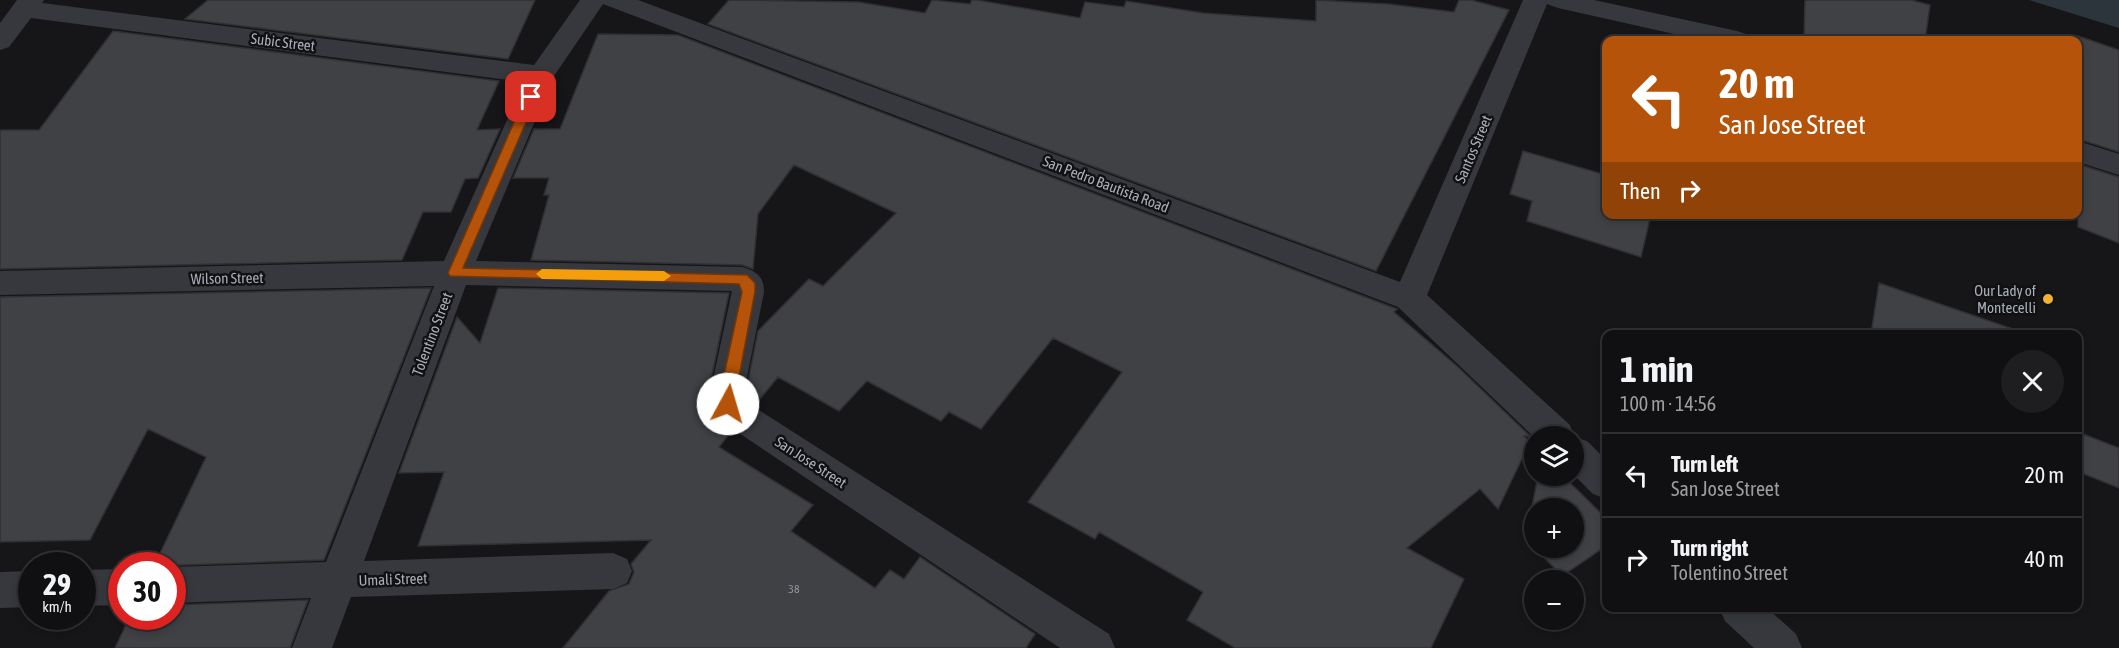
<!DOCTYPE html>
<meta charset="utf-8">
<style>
body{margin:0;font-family:"Asap Condensed",sans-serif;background:#1e1e20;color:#f1f3f6;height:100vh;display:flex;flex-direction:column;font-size:22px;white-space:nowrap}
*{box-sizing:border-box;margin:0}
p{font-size:20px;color:#9c9d9f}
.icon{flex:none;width:33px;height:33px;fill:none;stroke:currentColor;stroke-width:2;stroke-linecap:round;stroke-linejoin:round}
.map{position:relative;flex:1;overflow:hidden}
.details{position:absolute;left:1602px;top:330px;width:480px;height:282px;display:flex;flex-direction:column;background:#101012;border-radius:12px;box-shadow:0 3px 9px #0003,0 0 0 2px #303032}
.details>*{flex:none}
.guide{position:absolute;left:1602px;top:36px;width:480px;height:183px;border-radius:12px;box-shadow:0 3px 9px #0003,0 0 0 2px #303032;background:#b45309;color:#fff;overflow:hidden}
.controls{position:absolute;left:1524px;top:426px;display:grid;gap:12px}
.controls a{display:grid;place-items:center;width:60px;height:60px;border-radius:50%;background:#101012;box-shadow:0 3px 9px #0003,0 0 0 2px #303032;font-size:30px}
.speed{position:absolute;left:18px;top:552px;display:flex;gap:12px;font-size:30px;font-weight:700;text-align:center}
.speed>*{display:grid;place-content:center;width:78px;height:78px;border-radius:50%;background:#101012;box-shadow:0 3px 9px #0003,0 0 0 2px #303032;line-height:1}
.speed small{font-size:15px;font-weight:400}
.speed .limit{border:9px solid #d22;background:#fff;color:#111}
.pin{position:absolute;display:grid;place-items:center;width:51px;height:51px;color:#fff;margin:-26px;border-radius:12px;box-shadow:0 3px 9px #0006}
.me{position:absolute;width:66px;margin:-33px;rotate:6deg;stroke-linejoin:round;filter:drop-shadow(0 0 4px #0008)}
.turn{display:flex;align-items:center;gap:21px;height:126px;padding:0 18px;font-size:27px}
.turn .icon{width:78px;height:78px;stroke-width:2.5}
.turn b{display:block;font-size:42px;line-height:51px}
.then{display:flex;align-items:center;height:57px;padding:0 18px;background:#0003;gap:12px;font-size:22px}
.round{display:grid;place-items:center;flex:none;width:63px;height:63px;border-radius:32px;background:#1e1e20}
.head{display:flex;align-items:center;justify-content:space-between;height:102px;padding:0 18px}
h1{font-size:36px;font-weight:700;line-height:45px}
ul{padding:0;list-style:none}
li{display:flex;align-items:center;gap:18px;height:84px;padding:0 18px;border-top:2px solid #303032}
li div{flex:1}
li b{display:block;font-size:22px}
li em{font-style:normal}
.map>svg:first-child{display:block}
</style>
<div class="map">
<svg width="2119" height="648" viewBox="0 0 2119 648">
<rect width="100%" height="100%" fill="#161618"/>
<path fill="#2c353c" d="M2029,0h90v28z"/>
<path fill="#404145" stroke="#303034" stroke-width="1.5" d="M208,0h327l-27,59 -323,-40z
M729,0l129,2 67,11 7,-13 38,4 2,-4h5l103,18 5,-16 39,5 2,-6 77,12 113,8v-21l72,4 66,8 5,-12h12l38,10 -133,261 -668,-247z
M1805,0h106l19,5 -5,35h-121z
M113,31l386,50 -22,49 23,-1 -22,49 -13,1 -14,33h-28l-21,48 -402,9v-139h39z
M598,34l80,1 719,274 -3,3 64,55 72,69h-6l6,6 -32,67 -18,-20 -73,59 57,31 -33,69h-196l-48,-28 16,-28 -104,-60 -4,7 -67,-37 94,-130 -69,-34 -72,91 -32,-17 -8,9 -74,-40 -28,30 -61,-34 -23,28 -8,-6 -2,-2 13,-66 51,-52 14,7 73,-73 -102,-48 -36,49 -5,55 -11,-4 -211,-5 18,-65h-5l5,-17h-36l21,-49h26z
M2078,36l41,14v102l-41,-13z
M1523,151l83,24v39h45l-10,43 -114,-36 5,-20 -22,-7z
M2078,164l41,13v66l-41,-16z
M1879,283l131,45 -1,6h-138z
M431,288l-107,272 -170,6 52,-109 -58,-28 -58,111 -90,2v-245z
M498,288l231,5 -22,106 12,23 13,9 -13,16 94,58 -22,26 84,57 15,-18 14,9 16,-22 115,77 -9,14h-463l46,-57 20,-7 5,-12 -3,-8 20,-24 -233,6 26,-74 -45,1 58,-156 23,26z
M2083,434l36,14v40l-40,-16z
M1538,476h25l43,42v28l-44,30 -27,-28h39v-40h-40v39l-8,-10z
M308,600l-18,48h-175l15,-32h42v-11z"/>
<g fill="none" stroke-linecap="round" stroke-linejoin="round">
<path fill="#37383d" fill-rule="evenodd" d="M17,0h27l-2,3 492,62 46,-65h58l762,282 123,-282h71l143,31 9,3 4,6h-49l-143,-32 -11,-4 -120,291 143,130 4,12 13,4 19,19v39l-13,-5 -19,-19v-39l-40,1 -136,-130 -795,-303 -49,72 -78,185 266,6c14,4 22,9 22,25l-21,105 2,4 364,233 6,14h-55l-339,-227 -12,-23 23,-107 -266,-6 -102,276 249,-8 14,6 5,12 -5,12 -14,6 -262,8 -19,51h-40l19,-50 -139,5v-36l154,-5 108,-276 -434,9v-24l444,-10 80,-179 -493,-64 -22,29 -9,3v-27z
M2078,141l41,13v21l-41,-13z
M122,569v36l-40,1v-36z
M32,571v36l-32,1v-36z
M1719,608h48l29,26 6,14h-48l-29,-27z"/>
</g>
<path fill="#b45309" stroke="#753606" stroke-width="1.5" d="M531,93l6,4 -74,171 284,7 8,8v9l-22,117h-10l-4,-11 23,-106 -3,-8 -289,-8 -2,-3 77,-176z"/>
<path fill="#f59e0b" d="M542,269l122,2 7,5 -7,5 -122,-2 -6,-5z"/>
<circle fill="#f2b134" stroke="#111113" stroke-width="2" cx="2048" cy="299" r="6"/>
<g text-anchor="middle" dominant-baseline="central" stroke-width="5" stroke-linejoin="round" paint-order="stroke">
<g font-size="12" fill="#8e929b">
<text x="794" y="589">38</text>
</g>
<g font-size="15" fill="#a8adb8" stroke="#111113">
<text transform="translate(283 42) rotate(7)">Subic Street</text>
<text transform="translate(1473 149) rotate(-67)">Santos Street</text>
<text transform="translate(1106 184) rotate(21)">San Pedro Bautista Road</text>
<text transform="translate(227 278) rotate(-1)">Wilson Street</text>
<text transform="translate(432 334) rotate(-69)">Tolentino Street</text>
<text transform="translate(811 462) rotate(33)">San Jose Street</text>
<text transform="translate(393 579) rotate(-2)">Umali Street</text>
</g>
<g font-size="15" fill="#a8adb8" stroke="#111113" text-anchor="end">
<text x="2036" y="290">Our Lady of<tspan x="2036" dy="17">Montecelli</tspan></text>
</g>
</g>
</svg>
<div class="controls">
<a><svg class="icon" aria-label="layers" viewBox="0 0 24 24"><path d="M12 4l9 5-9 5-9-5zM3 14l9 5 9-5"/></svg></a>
<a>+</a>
<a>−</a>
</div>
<div class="speed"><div>29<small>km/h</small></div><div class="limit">30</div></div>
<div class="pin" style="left:531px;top:97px;background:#d93025"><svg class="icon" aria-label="arrive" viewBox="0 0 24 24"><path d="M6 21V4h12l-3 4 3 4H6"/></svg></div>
<svg class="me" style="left:728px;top:404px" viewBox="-20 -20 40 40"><circle r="19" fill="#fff"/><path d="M0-13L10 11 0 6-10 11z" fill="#b45309"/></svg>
<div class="guide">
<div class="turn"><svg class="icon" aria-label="left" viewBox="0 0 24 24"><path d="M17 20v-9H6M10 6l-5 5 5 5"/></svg><div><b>20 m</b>San Jose Street</div></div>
<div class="then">Then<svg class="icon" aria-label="right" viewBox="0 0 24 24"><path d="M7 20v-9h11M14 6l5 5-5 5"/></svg></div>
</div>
<section class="details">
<div class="head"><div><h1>1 min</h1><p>100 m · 14:56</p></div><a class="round"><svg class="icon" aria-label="close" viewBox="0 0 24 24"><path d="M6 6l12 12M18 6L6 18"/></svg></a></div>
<ul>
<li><svg class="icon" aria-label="left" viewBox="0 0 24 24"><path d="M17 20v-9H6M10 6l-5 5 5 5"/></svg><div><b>Turn left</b><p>San Jose Street</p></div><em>20 m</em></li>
<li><svg class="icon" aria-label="right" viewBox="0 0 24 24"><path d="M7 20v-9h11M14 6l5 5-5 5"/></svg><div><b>Turn right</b><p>Tolentino Street</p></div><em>40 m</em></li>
</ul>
</section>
</div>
